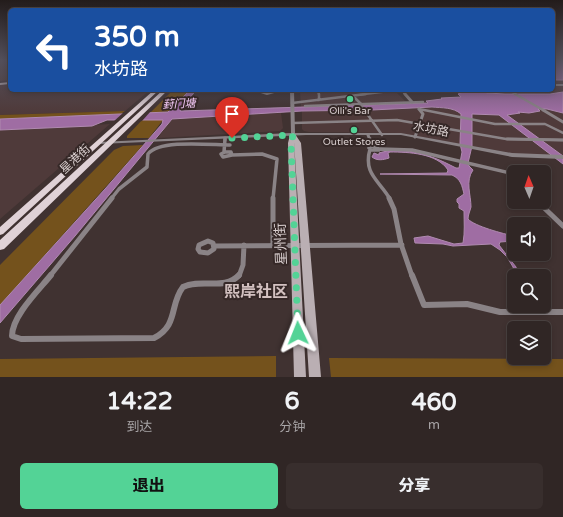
<!DOCTYPE html>
<html lang="zh">
<meta charset="utf-8">
<style>
body{margin:0;font-family:"Varela Round","Noto Sans SC",sans-serif;background:#382e2d;color:#f1f3f6;height:100vh;display:flex;flex-direction:column;font-size:15px;white-space:nowrap}
*{box-sizing:border-box;margin:0}
p{font-size:13px;color:#a8a5a7}
.icon{flex:none;width:22px;height:22px;fill:none;stroke:currentColor;stroke-width:2;stroke-linecap:round;stroke-linejoin:round}
.map{position:relative;height:377px;overflow:hidden}
.details{display:flex;flex-direction:column;background:#302625;flex:1}
.details>*{flex:none}
.top-card{position:absolute;left:8px;top:8px;width:547px;height:84px;border-radius:6px;box-shadow:0 2px 6px #0003,0 0 0 1px #4b4342;background:#1a4fa0;color:#fff;overflow:hidden}
.needle{width:26px;rotate:358deg}
.tools{position:absolute;left:507px;top:165px;display:grid;gap:8px}
.tools a{display:grid;place-items:center;width:44px;height:44px;border-radius:6px;background:#302625;box-shadow:0 2px 6px #0003,0 0 0 1px #4b4342;font-size:20px}
.pin{position:absolute;display:grid;place-items:center;width:34px;height:34px;color:#fff;margin:-41px -17px;border-radius:50% 50% 50% 0;rotate:-45deg;box-shadow:0 0 4px #0007}
.pin .icon{rotate:45deg}
.me{position:absolute;width:44px;margin:-22px;rotate:358deg;stroke-linejoin:round;filter:drop-shadow(0 0 3px #0008)}
.turn{display:flex;align-items:center;gap:14px;height:84px;padding:0 20px;font-size:18px}
.turn .icon{width:52px;height:52px;stroke-width:2.5}
.turn b{display:block;font-size:28px;line-height:34px}
.eta{display:flex;justify-content:space-evenly;align-items:center;height:68px;text-align:center}
.eta b{font-size:24px;font-weight:800;line-height:28px}
.cta{display:flex;gap:8px;margin-top:auto;padding:8px 20px}
.cta a{flex:1;height:46px;border-radius:6px;background:#53d396;color:#111;font-size:16px;font-weight:800;line-height:46px;text-align:center}
.cta a+a{background:#382e2d;color:#f1f3f6}
.map>svg:first-child{display:block}
</style>
<div class="map">
<svg width="563" height="377" viewBox="0 0 563 377">
<rect width="100%" height="100%" fill="#403231"/>
<path fill="#4f3a3a" d="M0,60h10v20l-10,1z
M553,80h10v12h-3l1,1 -56,1 -18,-1 -6,-3h72z
M0,85h10v5h140l-25,21 -125,4z
M300,90h94l14,14 -105,4 -2,-1z
M413,107l39,1 9,6 -1,30 -60,-11 -91,-1 -5,-1 -2,-2v-18l70,-1z
M537,109h10l16,4v42l-35,1 -56,-10v-32l41,1v-1l5,-2z
M281,113l2,15 -3,3 -122,7 12,-17 5,-3z
M110,124l-110,95v-89z"/>
<path fill="#74521c" d="M173,90h17l-20,21 -20,2z
M125,111l-4,3 -121,5v-4z
M143,119h17l3,1 -14,18h-22v-2z
M143,145l-143,160v-40l114,-115 9,-4z
M276,356v21h-276v-18z
M329,358l234,1v18h-232z"/>
<path fill="#9f6da3" stroke="#b08ab0" d="M553,60h10v20h-10z
M190,90h6l-16,21 248,-8 -2,-2 16,-2 -1,-1 20,-1 -3,-3 5,-2v-2h18l6,3 18,1h45l13,-2v21l-16,-4h-9l2,2 -11,2 -11,-1 2,1 -13,2 56,41v8l-64,-49 -27,-1v32l-4,17 1,3 4,4c-8,11 -2,25 -2,37 -1,4 -3,8 -3,12 6,7 36,15 46,17v5l-14,1 -1,3 17,22 2,9h-2l-3,-9 -6,-10 -7,-7 -9,-6 -38,2 -10,-2 -28,-1 -1,-5 14,-2 26,8 9,-1c2,-11 1,-21 1,-32l-5,-3v-4l-2,-2v-3l7,-5c-2,-8 -3,-15 -12,-19l-72,-1 67,-1 1,-3c-11,-17 -40,-18 -58,-18l-2,1 1,5c-6,2 -12,3 -17,-1l2,-4 5,2v-2c22,-7 49,1 69,11 3,1 5,3 8,4h3l3,-16 -2,-8 1,-30c-8,-7 -19,-6 -29,-7l-60,3 -70,1 -130,8 -97,117 -75,87v-18l105,-116 57,-65 1,-4h-56l-15,6 -92,4v-11l168,-7z"/>
<path fill="#403231" d="M151,111l-9,10 -29,1 11,-10z"/>
<g fill="none" stroke-linecap="round" stroke-linejoin="round">
<path stroke="#8a8386" stroke-width="2" d="M317,90l2,5
M508,90l9,5
M358,95l42,-5"/>
<path stroke="#8a8386" stroke-width="2.5" d="M319,94v6
M515,94l28,16
M353,96l8,8
M292,103l74,-9
M361,105l21,30
M305,106l118,-4
M419,109l76,15h50l18,9
M293,123l104,-3 109,19 57,1"/>
<path stroke="#8a8386" stroke-width="3" d="M507,139l56,1"/>
<path stroke="#8a8386" stroke-width="2" d="M255,90l12,4 7,-2
M401,90l5,5
M276,91l6,1h-8z"/>
<path stroke="#8a8386" stroke-width="3" d="M405,94l7,8
M543,110l20,12
M368,135l2,5
M415,137l8,-23 -4,-5
M225,140v-2"/>
<path stroke="#8a8386" stroke-width="3.5" d="M370,139l3,7
M371,146l6,1 2,3h-8l-2,-2z
M370,149c-7,25 9,31 20,50
M380,149l32,1 102,24
M224,152l1,-13
M225,152h6l1,3 -9,2 -2,-3z
M232,155l30,-1 15,5 -4,40
M111,199l8,-10 28,-22 1,-13c12,-15 63,-9 82,-9"/>
<path stroke="#8a8386" stroke-width="5" d="M389,198l5,11 7,35 11,32
M538,202l25,24
M208,241l5,2 1,6 -6,4 -8,-1 -2,-3 1,-4z
M273,245v-47
M214,246l188,-1
M50,276l62,-78
M239,276l4,-11 1,-20"/>
<path stroke="#8a8386" stroke-width="6" d="M51,275c-13,16 -39,41 -39,61l9,3 133,-1c25,-13 15,-33 29,-51 18,-9 42,4 56,-12
M412,275l12,30 43,-1 33,8h63"/>
<path fill="#8a8386" fill-rule="evenodd" d="M553,84h10v2h-10z
M290,90h4l1,43h106l111,20 51,2v4l-51,-2 -111,-22h-95l-207,9 -2,-1 2,-1 192,-9z
M363,90h15c-3,2 -12,2 -15,0z
M435,90h27l-2,1h-23z"/>
<path fill="#baafb3" fill-rule="evenodd" d="M10,82v2l-10,1v-2z
M293,133l2,1 6,9 20,234h-12l-15,-236 12,236h-12l-6,-234 2,-8z"/>
<path fill="#dfd1d6" fill-rule="evenodd" d="M154,90h5l-156,144 -3,1v-8z
M163,90h5l-164,159 -4,1v-10z"/>
</g>
<linearGradient id="sky" x2="0" y2="1"><stop stop-color="#231c1b"/><stop offset="0.53" stop-color="#534f5a"/><stop offset="1" stop-color="#534f5a" stop-opacity="0"/></linearGradient>
<rect width="563" height="113" fill="url(#sky)"/>
<g fill="none" stroke-linecap="round" stroke-linejoin="round">
<path stroke="#53d396" stroke-width="7" stroke-dasharray="0 12.6" d="M232,138l61,-3 -2,8 7,190"/>
</g>
<g fill="#53d396" stroke="#352827" stroke-width="1.5">
<circle cx="350" cy="99" r="4"/>
<circle cx="354" cy="130" r="4"/>
</g>
<g text-anchor="middle" dominant-baseline="central" stroke-width="4" stroke-linejoin="round" paint-order="stroke">
<g font-size="10" fill="#d9cfcf" stroke="#352827">
<text x="350" y="111">Olli's Bar</text>
<text x="354" y="142">Outlet Stores</text>
</g>
<g font-size="11" font-style="italic" fill="#f7ccfa" stroke="#352827">
<text transform="translate(179 104) rotate(-3)">葑门塘</text>
</g>
<g font-size="12" fill="#d9cfcf" stroke="#352827">
<text transform="translate(431 129) rotate(11)">水坊路</text>
<text transform="translate(75 159) rotate(-43)">星港街</text>
</g>
<g font-size="14" fill="#d9cfcf" stroke="#352827">
<text transform="translate(281 244) rotate(-92)">星州街</text>
</g>
<g font-size="16" font-weight="bold" fill="#d3c1c0" stroke="#352827">
<text x="256" y="292">熙岸社区</text>
</g>
</g>
</svg>
<div class="tools">
<a><svg class="needle" viewBox="-14 -14 28 28"><path d="M0-13l5 13h-10z" fill="#e53935"/><path d="M0 13l5-13h-10z" fill="#a8a5a7"/></svg></a>
<a><svg class="icon" aria-label="sound" viewBox="0 0 24 24"><path d="M4 9h4l5-4v14l-5-4H4zM17 9q2 3 0 6"/></svg></a>
<a><svg class="icon" aria-label="search" viewBox="0 0 24 24"><circle cx="10" cy="10" r="6"/><path d="M15 15l6 6"/></svg></a>
<a><svg class="icon" aria-label="layers" viewBox="0 0 24 24"><path d="M12 4l9 5-9 5-9-5zM3 14l9 5 9-5"/></svg></a>
</div>
<div class="pin" style="left:232px;top:138px;background:#d93025"><svg class="icon" aria-label="arrive" viewBox="0 0 24 24"><path d="M6 21V4h12l-3 4 3 4H6"/></svg></div>
<svg class="me" style="left:298px;top:333px" viewBox="-20 -20 40 40"><path d="M0-17L14 15 0 8-14 15z" fill="#53d396" stroke="#fff" stroke-width="4"/></svg>
<div class="top-card">
<div class="turn"><svg class="icon" aria-label="left" viewBox="0 0 24 24"><path d="M17 20v-9H6M10 6l-5 5 5 5"/></svg><div><b>350 m</b>水坊路</div></div>
</div>
</div>
<section class="details">
<div class="eta">
<div><b>14:22</b><p>到达</p></div>
<div><b>6</b><p>分钟</p></div>
<div><b>460</b><p>m</p></div>
</div>
<div class="cta"><a>退出</a><a>分享</a></div>
</section>
